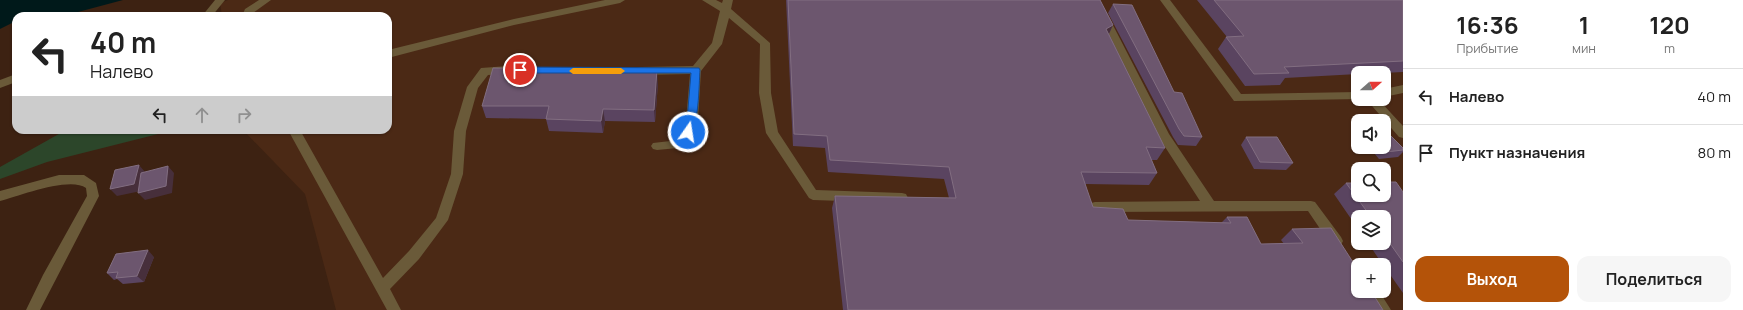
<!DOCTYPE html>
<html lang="ru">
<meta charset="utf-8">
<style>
body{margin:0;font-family:Manrope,sans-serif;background:#f6f6f6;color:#222;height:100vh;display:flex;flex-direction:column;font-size:15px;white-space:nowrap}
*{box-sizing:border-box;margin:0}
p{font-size:13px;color:#767676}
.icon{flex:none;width:22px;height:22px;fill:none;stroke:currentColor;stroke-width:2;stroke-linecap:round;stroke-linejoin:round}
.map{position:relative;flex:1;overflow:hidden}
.panel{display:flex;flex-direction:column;background:#fff;width:340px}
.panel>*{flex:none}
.banner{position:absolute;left:12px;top:12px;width:380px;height:122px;border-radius:12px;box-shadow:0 1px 3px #0004;background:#fff;color:#222;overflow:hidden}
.needle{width:26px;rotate:69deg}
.buttons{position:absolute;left:1351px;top:66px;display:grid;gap:8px}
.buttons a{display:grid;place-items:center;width:40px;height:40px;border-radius:8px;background:#fff;box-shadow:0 1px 3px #0004;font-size:20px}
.pin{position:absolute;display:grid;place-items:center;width:34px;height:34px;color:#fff;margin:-17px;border:2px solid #fff;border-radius:50%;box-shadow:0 1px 4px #0007}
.me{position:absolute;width:44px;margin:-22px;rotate:13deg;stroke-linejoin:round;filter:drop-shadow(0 0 3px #0008)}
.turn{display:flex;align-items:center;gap:14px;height:84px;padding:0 12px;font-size:18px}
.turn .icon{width:52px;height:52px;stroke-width:2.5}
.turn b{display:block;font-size:28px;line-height:34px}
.lanes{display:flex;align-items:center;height:38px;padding:0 12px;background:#0003;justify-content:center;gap:20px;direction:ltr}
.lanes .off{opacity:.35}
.eta{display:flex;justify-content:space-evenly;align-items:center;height:68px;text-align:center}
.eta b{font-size:24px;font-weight:700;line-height:28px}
.cta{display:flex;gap:8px;margin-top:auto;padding:8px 12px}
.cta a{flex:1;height:46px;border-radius:12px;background:#b45309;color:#fff;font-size:16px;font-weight:700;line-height:46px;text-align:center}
.cta a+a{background:#f6f6f6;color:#222}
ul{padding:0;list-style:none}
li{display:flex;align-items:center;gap:12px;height:56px;padding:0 12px;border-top:1px solid #e0e0e0}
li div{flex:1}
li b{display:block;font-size:15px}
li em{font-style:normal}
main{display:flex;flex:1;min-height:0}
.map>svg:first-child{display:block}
</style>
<main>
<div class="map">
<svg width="1403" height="310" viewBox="0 0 1403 310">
<rect width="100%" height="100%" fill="#3d2212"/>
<path fill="#4b2915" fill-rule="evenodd" d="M228,0h1175v310h-1067l-31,-116 -62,-64h145v-114h-166l-2,-13zM1358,73h26v26h-26zM1358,121h26v26h-26zM1358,169h26v26h-26zM1358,217h26v26h-26zM1358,265h26v26h-26z"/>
<path fill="#2c462a" d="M66,130h108l-127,32 -47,17v-12z"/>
<path fill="#00191a" d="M0,0h123l-45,12 -32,4h-30v5l-16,8z"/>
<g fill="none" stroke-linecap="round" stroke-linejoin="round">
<path fill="#6a5a39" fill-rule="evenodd" d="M215,0h10l-13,16h-10z
M259,0h12l-18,13 -1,3h-10l3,-7z
M605,0h20l-5,3 -106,22 -126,33v-8l126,-31z
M702,0h14l6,3 1,-3h10l-2,9 39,34 1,50 7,39 38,58 86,3 4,1 2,4 -2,4 -4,1 -89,-3 -4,-2 -43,-65 -7,-40 1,-49 -31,-26 -7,26 -21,27 -3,49 -10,27 -31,3 -4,-1 -2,-3 2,-3 26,-3 7,-20 4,-46 -49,1 -4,-1 -1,-3 1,-3 4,-1 52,-1 19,-23 8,-32z
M1090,0h10l69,134 45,67h97l4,1 26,35 2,4 -2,4 -5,1 -5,-1 -23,-34 -213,1 -4,-1 -2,-4 2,-4 4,-1 105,-1 -42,-65z
M1160,0h10l71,94 117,-2v7h3l-127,2z
M508,66l4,1 1,3 -1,3 -24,2 -10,13 -12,43 -3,43 -15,46 -29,39 -29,30 11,21h-14l-99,-180h12l83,148 26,-27 27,-33 15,-44 3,-43 13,-44 14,-19z
M16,74v8l-16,6v-8z
M1403,85v8l-19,4v-8z
M1366,99h12l25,27v12l-4,-1z
M59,175h25l12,8 3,13 -59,114h-14l17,-35 44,-79 -1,-8c-16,-12 -67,8 -86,13v-10z
M1364,291h15l12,19h-15z"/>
</g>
<path fill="#5a4460" d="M786,0h314l13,25 -4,9 56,114 -8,12h-6l6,13 -8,12 -64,-1 8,23 35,13 93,3 6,-6 34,27h23l-3,-4 11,-11 91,81h-540l-11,-102 3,-12 114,2 -5,-19 -116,-7 -3,-24 -32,-2z
M1197,0h206v72l-20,1h-25v1l-73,4 -5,7 -35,1 -27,-37 8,-12h1z
M1113,4l61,88 28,45 -6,9 -18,-1 -5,-8 -65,-124z
M658,83l-3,39 -50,-1 -2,12 -54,-2 -3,-12 -60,-1 -4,-12z
M1246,137l47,26 -7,7 -32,-1 -13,-24z
M1369,147l34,1v4l-5,5 -19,2z
M1346,183l57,9v101l-19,-27v-1h-1l-15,-22h16v-26h-26v12l-24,-35z
M154,257l-10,25 -21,2 -6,-5 -3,1 -7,-7z"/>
<path fill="#472f3b" d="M1113,25l-6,13 -1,-9z
M657,70l1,13 -3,39 -1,-12z
M603,109l2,12 -2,12 -2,-12z
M139,165l6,7 -4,19 -24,5 -7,-7z
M168,166l6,7 -2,20 -27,7 -7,-7z
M148,250l6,7 -10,25 -7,-6z"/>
<path fill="#6c566e" stroke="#826e81" d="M788,0h312l13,25 -7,4 59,119 -19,-1 11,26 -76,-1 12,35 30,2 5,11 103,3 -4,-6h20l14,27 42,-1 -11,-14 39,-1 27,42v21h13l12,19h-535l-13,-114 121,2 -7,-31 -119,-7 -3,-24 -33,-2z
M1214,0h189v61l-119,6 5,6 -35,1 -28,-37 18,-1z
M1113,4l19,1 42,87 8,1 20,44 -18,-1 -5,-7z
M493,68l164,2 -3,40 -51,-1 -2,12 -55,-2 3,-13h-67z
M1384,136h7l12,12v2l-17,2 -4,-5h2z
M1246,137h31l16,26 -33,-1z
M139,165l-5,19 -24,5 5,-19z
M168,166l-2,20 -28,7 3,-20z
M1384,182h12l7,10v70l-19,-27v-18h-13l-25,-34h12v12h26z
M148,250l-11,26 -21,2 2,-6 -11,1 9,-19z"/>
<path fill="#1a73e8" stroke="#114b97" d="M520,67l179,1 1,2c-1,12 -1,62 -12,65l-5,-3 4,-12 4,-47h-171l-4,-3z"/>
<path fill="#f59e0b" d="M573,68h48l4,3 -4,3h-48l-4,-3z"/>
</svg>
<div class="buttons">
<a><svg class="needle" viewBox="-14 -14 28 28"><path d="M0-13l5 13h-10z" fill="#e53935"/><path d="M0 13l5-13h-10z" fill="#767676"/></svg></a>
<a><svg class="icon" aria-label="sound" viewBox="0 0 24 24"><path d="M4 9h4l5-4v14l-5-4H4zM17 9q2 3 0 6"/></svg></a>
<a><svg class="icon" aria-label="search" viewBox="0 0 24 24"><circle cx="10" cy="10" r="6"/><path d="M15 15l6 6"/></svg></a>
<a><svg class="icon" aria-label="layers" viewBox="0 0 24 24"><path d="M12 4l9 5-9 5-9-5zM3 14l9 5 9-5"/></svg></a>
<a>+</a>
</div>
<div class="pin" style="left:520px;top:70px;background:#d93025"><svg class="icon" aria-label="arrive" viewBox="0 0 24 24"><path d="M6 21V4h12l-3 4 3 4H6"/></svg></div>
<svg class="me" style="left:688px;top:132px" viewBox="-20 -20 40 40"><circle r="17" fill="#1a73e8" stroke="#fff" stroke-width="3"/><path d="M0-11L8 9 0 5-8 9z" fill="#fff"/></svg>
<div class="banner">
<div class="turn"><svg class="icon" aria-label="left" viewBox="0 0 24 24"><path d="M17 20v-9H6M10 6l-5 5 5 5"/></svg><div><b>40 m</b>Налево</div></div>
<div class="lanes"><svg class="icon" aria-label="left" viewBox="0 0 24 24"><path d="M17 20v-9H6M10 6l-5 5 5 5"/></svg><svg class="icon off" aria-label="ahead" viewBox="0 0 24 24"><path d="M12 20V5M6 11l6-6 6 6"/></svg><svg class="icon off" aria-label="right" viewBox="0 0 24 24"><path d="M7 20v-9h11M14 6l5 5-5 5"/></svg></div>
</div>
</div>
<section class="panel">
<div class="eta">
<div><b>16:36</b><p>Прибытие</p></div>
<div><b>1</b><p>мин</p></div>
<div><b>120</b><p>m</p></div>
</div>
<ul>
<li><svg class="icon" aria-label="left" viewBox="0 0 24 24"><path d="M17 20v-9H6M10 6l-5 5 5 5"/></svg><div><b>Налево</b></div><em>40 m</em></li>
<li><svg class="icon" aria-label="arrive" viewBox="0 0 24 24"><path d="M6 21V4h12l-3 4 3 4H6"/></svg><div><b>Пункт назначения</b></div><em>80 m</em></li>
</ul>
<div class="cta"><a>Выход</a><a>Поделиться</a></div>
</section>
</main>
